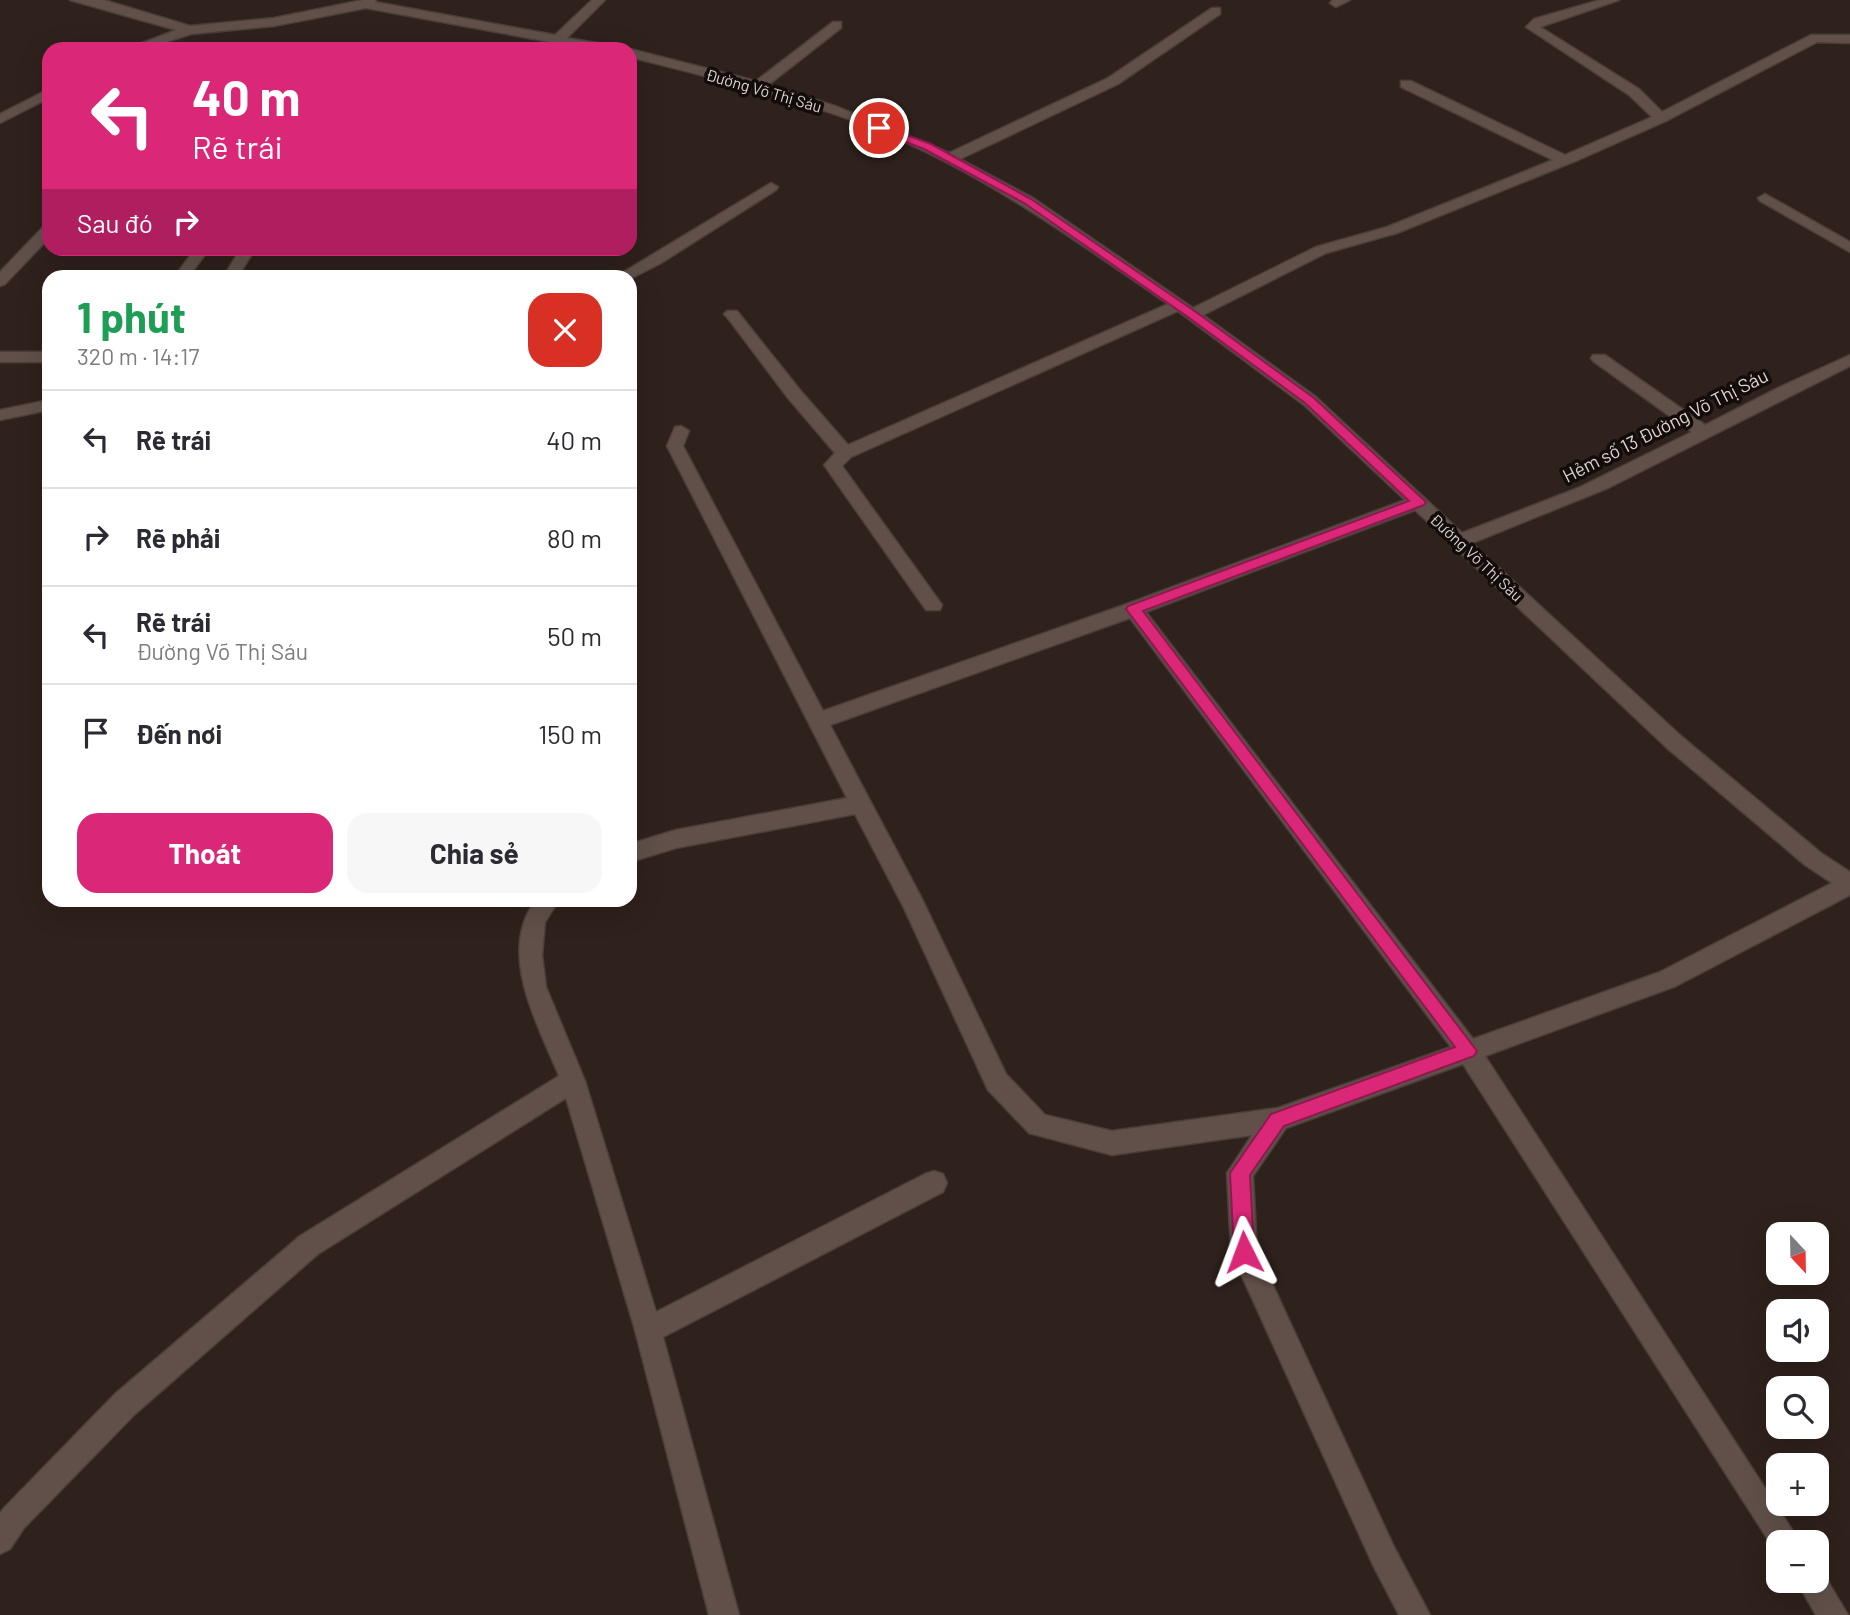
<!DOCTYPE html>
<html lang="vi">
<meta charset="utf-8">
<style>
body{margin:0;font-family:Barlow,sans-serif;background:#f7f7f7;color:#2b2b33;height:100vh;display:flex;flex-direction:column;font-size:26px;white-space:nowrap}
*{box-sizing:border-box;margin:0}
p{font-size:23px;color:#7c7c81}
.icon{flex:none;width:38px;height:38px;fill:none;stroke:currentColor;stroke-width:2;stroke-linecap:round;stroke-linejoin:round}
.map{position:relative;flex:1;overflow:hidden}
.drawer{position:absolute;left:42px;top:270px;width:595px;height:637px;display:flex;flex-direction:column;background:#fff;border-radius:21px;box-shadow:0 7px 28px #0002}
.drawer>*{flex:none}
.hud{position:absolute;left:42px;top:42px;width:595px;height:214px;border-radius:21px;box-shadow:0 7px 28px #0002;background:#db2777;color:#fff;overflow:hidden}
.needle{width:46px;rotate:158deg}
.controls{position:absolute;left:1766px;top:1222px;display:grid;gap:14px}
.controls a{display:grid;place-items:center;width:63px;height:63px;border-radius:14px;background:#fff;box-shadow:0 7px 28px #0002;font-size:35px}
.pin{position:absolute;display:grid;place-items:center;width:60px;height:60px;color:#fff;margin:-30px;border:4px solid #fff;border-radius:50%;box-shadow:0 2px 7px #0007}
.me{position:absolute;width:77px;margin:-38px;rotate:357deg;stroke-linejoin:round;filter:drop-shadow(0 0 5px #0008)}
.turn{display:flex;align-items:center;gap:24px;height:147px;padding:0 35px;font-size:32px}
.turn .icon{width:91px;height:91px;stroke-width:2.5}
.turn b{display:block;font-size:49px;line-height:60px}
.then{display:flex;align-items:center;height:66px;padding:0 35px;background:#0003;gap:14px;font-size:26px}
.round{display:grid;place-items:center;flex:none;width:74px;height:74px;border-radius:21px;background:#f7f7f7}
.summary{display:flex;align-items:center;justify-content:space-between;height:119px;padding:0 35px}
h1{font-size:42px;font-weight:700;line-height:52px;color:#1e9e55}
.primary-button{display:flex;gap:14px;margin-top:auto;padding:14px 35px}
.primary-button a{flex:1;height:80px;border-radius:21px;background:#db2777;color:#fff;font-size:28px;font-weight:700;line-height:80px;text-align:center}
.primary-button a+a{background:#f7f7f7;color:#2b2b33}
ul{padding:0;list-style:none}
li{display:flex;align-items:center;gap:21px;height:98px;padding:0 35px;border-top:2px solid #e1e1e2}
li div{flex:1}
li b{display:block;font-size:26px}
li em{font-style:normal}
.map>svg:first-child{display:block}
</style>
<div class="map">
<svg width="1850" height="1615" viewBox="0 0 1850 1615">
<rect width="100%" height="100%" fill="#2f211b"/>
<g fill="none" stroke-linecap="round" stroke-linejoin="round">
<g stroke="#4a3e3a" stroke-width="3">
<path id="minor" d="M70,0h34l86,26 84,-8 89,-18h13l-1,2 180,33 37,-35h13l-38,38 41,7 6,4h-26l-222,-41 -92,18 -83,8 -46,15h-18l49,-19z
M1333,0h17l-14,7 -6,-4z
M1600,0h19l-79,27 99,62 23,23 149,-77h39v8l-33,-1 -151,79 -88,39 -181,73 -71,20 -123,62 113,82 146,136 116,-45 114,-56 -99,-71 -2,-3 2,-3h12l100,70 77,-39 68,-31v11l-242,122 -136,55 209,193 140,117 29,19v23l-174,91 -191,70 315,486h-22v11l-2,-1 -313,-488 -177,64 -33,48 4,75 136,294 37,70h-31l-26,-50 -142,-313 -4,-79 25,-38 -140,20 -83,-22 -41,-43 -84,-182 -49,-94 -179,34 -46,14v-18l46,-14 171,-32 -180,-352 8,-19 6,-1 8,5 -6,15 140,265 304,-107 278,-104 -101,-95 -126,-94 -327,146 -9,9 100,139 -2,5h-14l-102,-145 11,-12 -47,-55 -61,-81 -3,-3 3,-3h10l63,79 48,55 320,-141c-79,-54 -157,-111 -244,-153 -91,-45 -196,-69 -294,-94v-8l126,32 77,-59h8v6l-73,57 67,21 114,47 159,-75 104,-70h8v6l-102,70 -158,75 73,39 160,110 123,-61 71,-20 166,-67 -152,-73v-6h10l154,74 87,-38 -23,-22 -103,-68 8,-8zM1415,510l252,238 138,117 27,18 -172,89 -187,67 -327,-427zM1130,618l321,429 -173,61 -166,23 -67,-16 -39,-41 -85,-177 -91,-172z
M49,89v9l-49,25v-9z
M771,183l7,4 -2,3 -115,73 -31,16v-3h-13z
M1765,194l85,48v10l-90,-51 -2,-3z
M49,225v13l-44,46 -5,2v-14l44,-46z
M241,248h15l-18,28h-14z
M195,249l9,-1 3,4 -18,24h-14z
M0,352h49v10h-49z
M49,400v10l-49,10v-10z
M536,900h23l-14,22 -3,33 4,32 39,94 71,231 269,-138 9,-3 9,3 4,9 -4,9 -280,145 76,278h-30l-74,-285 -69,-232 -248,156 -183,160 -111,114 -14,21 -10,5v-41l4,-5 111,-114 185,-158 259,-160c-21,-52 -63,-124 -23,-176z
M1816,1567l5,3 27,45h-32l-20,-35h20z"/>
</g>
<use href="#minor" fill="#61504a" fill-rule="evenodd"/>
</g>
<path fill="#db2777" stroke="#8e194d" stroke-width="2" d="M875,126h7l49,18 100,55 165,113 118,86 112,104 -2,3 -281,106 334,440 -3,5 -190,70 -34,49 4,77 -3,7 -7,3 -7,-3 -3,-7 -4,-79 41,-59 184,-67 -329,-438 2,-3 281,-105 -104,-98 -117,-86 -164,-114 -100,-54 -49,-19z"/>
<g text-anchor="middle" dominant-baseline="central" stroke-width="7" stroke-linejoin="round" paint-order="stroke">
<g font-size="16" fill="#ddd2cf" stroke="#120c0a">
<text transform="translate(764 90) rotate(16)">Đường Võ Thị Sáu</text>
<text transform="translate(1477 557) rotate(43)">Đường Võ Thị Sáu</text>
</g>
<g font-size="19" fill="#ddd2cf" stroke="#120c0a">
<text transform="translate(1665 425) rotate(-27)">Hẻm số 13 Đường Võ Thị Sáu</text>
</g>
</g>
</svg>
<div class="controls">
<a><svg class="needle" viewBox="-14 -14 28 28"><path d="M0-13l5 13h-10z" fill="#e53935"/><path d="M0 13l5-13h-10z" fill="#7c7c81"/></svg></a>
<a><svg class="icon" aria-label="sound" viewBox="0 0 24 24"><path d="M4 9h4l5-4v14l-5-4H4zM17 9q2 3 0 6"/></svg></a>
<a><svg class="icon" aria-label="search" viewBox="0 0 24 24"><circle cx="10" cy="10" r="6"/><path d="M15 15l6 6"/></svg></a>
<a>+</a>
<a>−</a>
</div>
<div class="pin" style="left:879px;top:128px;background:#d93025"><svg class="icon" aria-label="arrive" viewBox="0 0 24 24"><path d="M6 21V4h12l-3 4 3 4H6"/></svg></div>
<svg class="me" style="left:1244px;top:1252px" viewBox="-20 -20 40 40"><path d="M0-17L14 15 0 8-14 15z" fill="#db2777" stroke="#fff" stroke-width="4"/></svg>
<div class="hud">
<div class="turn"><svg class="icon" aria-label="left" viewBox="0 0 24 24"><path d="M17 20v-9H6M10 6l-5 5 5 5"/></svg><div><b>40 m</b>Rẽ trái</div></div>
<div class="then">Sau đó<svg class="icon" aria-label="right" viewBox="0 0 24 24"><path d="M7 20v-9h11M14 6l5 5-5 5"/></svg></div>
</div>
<section class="drawer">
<div class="summary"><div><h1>1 phút</h1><p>320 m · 14:17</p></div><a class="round" style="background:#d93025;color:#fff"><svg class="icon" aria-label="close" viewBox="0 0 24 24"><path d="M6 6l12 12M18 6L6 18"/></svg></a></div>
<ul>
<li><svg class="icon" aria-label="left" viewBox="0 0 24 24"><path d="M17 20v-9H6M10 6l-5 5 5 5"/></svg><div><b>Rẽ trái</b></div><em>40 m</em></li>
<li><svg class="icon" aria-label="right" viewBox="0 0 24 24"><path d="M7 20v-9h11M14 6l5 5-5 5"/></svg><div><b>Rẽ phải</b></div><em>80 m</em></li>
<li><svg class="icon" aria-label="left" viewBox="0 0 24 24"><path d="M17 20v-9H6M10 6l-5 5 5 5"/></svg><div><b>Rẽ trái</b><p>Đường Võ Thị Sáu</p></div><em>50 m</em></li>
<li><svg class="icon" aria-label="arrive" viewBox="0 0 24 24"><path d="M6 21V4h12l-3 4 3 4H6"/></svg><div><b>Đến nơi</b></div><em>150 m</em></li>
</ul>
<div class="primary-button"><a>Thoát</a><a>Chia sẻ</a></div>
</section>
</div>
